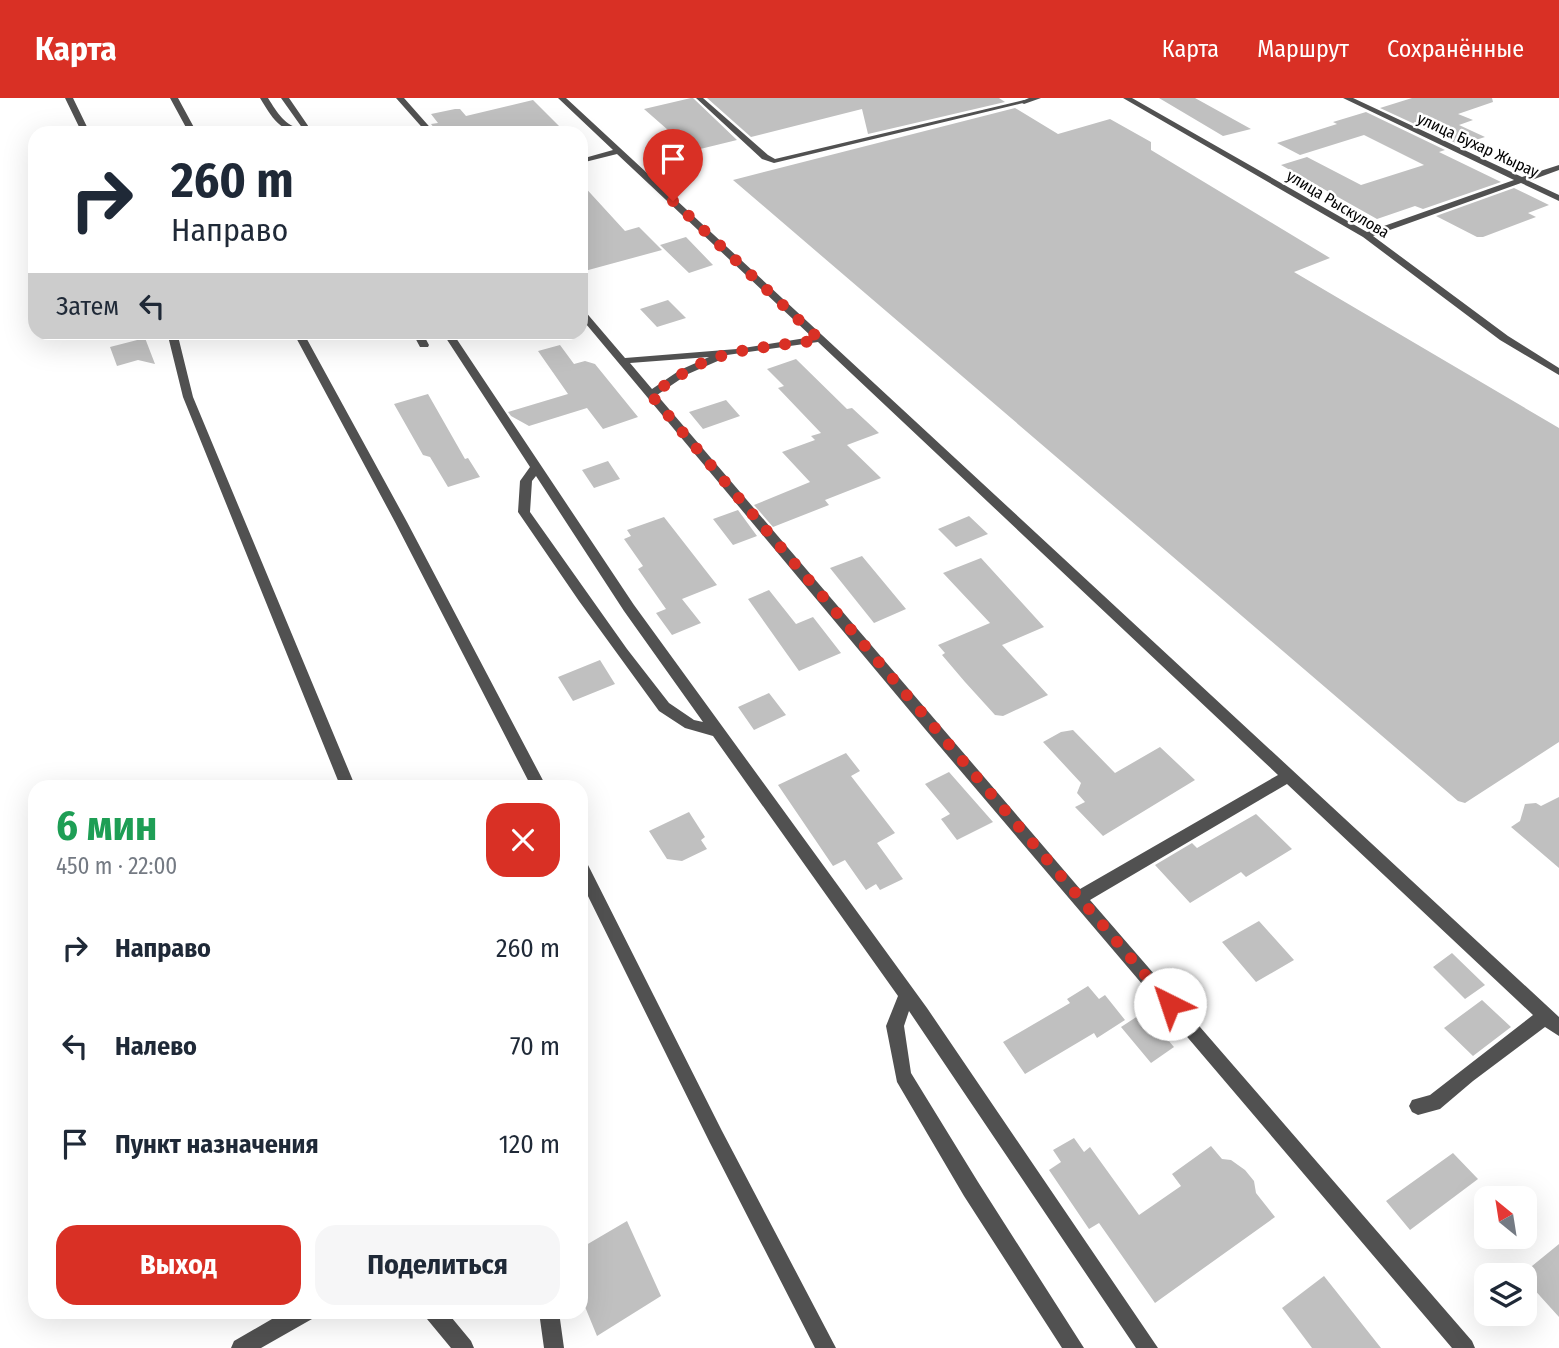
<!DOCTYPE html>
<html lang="ru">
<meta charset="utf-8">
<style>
body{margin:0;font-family:"Fira Sans Condensed",sans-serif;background:#f6f6f7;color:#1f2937;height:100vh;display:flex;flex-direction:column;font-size:26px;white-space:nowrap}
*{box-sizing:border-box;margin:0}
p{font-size:23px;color:#747a83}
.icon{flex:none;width:38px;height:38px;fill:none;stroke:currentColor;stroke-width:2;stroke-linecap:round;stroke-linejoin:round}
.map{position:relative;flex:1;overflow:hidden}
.drawer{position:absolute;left:28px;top:682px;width:560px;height:539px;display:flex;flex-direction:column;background:#fff;border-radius:21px;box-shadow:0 7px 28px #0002}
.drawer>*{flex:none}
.banner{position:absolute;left:28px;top:28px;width:560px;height:214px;border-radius:21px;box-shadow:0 7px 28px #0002;background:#fff;color:#1f2937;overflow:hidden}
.needle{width:46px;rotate:330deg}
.fabs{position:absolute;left:1474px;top:1088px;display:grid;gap:14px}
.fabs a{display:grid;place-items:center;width:63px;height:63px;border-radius:14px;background:#fff;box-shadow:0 7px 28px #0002;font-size:35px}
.pin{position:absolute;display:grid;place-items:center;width:60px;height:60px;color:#fff;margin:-72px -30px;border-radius:50% 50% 50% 0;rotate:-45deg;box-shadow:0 0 7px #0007}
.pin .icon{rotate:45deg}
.me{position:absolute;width:77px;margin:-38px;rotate:319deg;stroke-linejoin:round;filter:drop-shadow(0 0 5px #0008)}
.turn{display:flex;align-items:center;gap:24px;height:147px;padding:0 28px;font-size:32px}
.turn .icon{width:91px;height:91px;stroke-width:2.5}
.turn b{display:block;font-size:49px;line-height:60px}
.then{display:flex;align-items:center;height:66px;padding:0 28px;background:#0003;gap:14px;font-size:26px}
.round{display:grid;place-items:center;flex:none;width:74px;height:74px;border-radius:21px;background:#f6f6f7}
.head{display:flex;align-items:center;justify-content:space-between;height:119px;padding:0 28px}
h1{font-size:42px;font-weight:700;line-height:52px;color:#1e9e55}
.primary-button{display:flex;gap:14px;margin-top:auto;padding:14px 28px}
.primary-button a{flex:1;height:80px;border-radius:21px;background:#d93025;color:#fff;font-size:28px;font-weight:700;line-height:80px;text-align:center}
.primary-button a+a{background:#f6f6f7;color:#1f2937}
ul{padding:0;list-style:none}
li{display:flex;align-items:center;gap:21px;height:98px;padding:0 28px}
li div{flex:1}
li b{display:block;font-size:26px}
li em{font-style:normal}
header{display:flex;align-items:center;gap:42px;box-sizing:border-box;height:98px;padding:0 35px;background:#d93025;color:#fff}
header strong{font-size:33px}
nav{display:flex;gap:38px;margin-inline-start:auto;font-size:24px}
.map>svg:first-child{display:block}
</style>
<header>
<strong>Карта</strong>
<nav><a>Карта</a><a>Маршрут</a><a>Сохранённые</a></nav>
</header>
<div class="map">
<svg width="1559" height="1250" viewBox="0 0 1559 1250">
<rect width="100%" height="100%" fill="#fff"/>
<path fill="#c0c0c0" d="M691,0h2l44,42 -45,11 -48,-42z
M707,0h292l6,4 -137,32 -6,-25 -111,28z
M1159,0h36l56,31 -28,7z
M1412,0h80l1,4 -35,12 15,6 -14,5 26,12 -25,8 -80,-37z
M533,2l28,28 -22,5h-101l-7,-9 7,-1 -7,-9 24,-5h5l6,7z
M1015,10l43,26 52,-15 41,23v8l179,108 -36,14 265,156v314l-94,61 -7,-2 -725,-621z
M1366,14l79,38 -6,2 62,30 -78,27 -8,-3 -38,13 -96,-54 26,-8 54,28 63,-20 -60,-30 -64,20 -23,-12 60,-19 -4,-2z
M581,85l44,48 14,-4 23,23 -81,22z
M1514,90l35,17 -21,8 8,4 -53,20h-6l-41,-21z
M686,139l27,28 -24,8 -29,-28z
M668,202l18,18 -29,9 -17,-18z
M145,240l10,26 -17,-4 -21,6 -7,-19z
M560,247l14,19 11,-3 10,3 43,53 -35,12 -16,-21 -58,18 -18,-10 -3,-4 60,-18 -30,-43z
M796,261l51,50 5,-1 27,25 -32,12 34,33 -56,22 4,5 -56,22 -19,-22 56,-23 -28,-30 33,-12 -4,-4 10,-3 -43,-45 6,-2 -17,-17z
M428,296l37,65 3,-1 12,19 -32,10 -18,-30 -7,-2 -29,-51z
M726,302l14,16 -37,13 -14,-17z
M608,363l12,18 -26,9 -12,-18z
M738,412l19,26 -24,9 -20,-26z
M969,418l19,18 -32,13 -18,-18z
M664,419l53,68 -35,14 19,24 -29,12 -16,-22 10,-4 -28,-40 5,-3 -19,-27 7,-3 -4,-6z
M862,458l44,53 -32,14 -44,-55z
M981,460l63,69 -42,18 46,50 -45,21 -8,-1 -30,-33 -23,-27 3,-2 -7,-8 52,-22 -47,-50z
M769,492l27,34 17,-7 28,36 -42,18 -51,-72z
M600,562l15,24 -42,17 -15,-24z
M769,595l17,22 -32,15 -16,-23z
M1073,632l42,43 45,-26 35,33 -92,56 -28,-29 10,-5 -8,-9 4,-10 -38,-41 18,-10z
M846,655l14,18 -9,5 44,57 -18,10 26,36 -23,11 -4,-6 -10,6 -21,-30 -12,6 -55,-81z
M949,674l44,50 -36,18 -16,-21 9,-5 -25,-30z
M1559,699v71l-48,-41 9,-6 5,-17 11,-1 5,3z
M689,714l16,25 -4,3 6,9 -25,12 -15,-2 -18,-28z
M1256,716l36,35 -46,28 -5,-5 -51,31 -35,-38 37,-22 5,5z
M1259,823l35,39 -38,22 -34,-40z
M1452,855l33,32 -20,14 -32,-32z
M1088,888l11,13 6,-4 20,25 -28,18 -3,-5 -69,41 -22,-32 67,-39 -3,-4z
M1482,902l29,27 -38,29 -29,-28z
M1144,914l30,35 -23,16 -30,-36z
M1074,1040l10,14 6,-5 49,68 42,-29 -9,-12 39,-28 11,13 9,1 14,10 9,11 2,12 19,24 -120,86 -56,-80 -10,6 -40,-59 12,-8 -8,-12z
M1453,1055l25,26 -68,51 -24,-29z
M627,1123l34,75 -64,40 -16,-39v-49z
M1559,1146v73l-38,-42z
M1324,1178l57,72h-69l-30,-40z"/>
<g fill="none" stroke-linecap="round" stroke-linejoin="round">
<path fill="#515151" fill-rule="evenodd" d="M696,0h7l65,57 7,4 249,-59 3,2 -253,61 -12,-4z"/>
<path fill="#515151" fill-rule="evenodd" d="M65,0h8l17,35h-8z
M170,0h8l19,35h-8z
M260,0h8c9,14 17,29 35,31l-22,-31h8l24,35c-32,0 -37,-9 -53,-35z
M396,0h8l31,35h-8z
M558,0h8l993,919v19l-14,-9 -72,54 -33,28 -22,6 -6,-3 -3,-6 3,-6 18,-5 103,-80 -246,-231 -197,116 382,441 3,7h-23l-527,-619 -344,-411v-9l3,1 41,48 112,-9 75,-12 -195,-183 -36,9v-4l32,-9zM818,244l460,433 -198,114 -423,-494 31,-21 32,-14v-4zM709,259l-29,13 -28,19 -22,-26z
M1029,0h12l-17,6 -4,-2z
M1123,0h9l235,134 147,-52 -171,-82h10l169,79 37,-12v5l-30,11 30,14v6l-38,-18 -148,53 135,100 51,32v7l-59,-35 -137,-103z
M167,234h10l16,65 163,391h-15l-158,-391z
M293,234h10l104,190 140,266h-15l-137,-266z
M412,234h10l7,13 -1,2h-8z
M442,234h10l182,273 293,403 231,340h-22l-227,-337 -5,15 7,47 67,109 106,166h-22l-98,-152 -67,-114 -11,-56 12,-30 -185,-260 -28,-8 -26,-17 -80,-110 -61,-89 2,-31 10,-14zM536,378l88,135 79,111 -9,-2 -25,-17 -42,-54 -97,-137 2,-31z
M581,761l5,2 136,270 114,217h-21l-105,-205 -129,-261z
M284,1214h31l-3,7 -51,29h-30l3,-7z
M424,1214h23l24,29 3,7h-23l-24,-29z
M539,1214h20l5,36h-20z"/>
</g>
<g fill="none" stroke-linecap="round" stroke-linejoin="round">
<path stroke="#d93025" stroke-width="12" stroke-dasharray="0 21.6" d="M673,103l147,139c-35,5 -74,7 -108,19 -22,8 -41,22 -61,36l519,609"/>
</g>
<g text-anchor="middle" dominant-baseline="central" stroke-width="5" stroke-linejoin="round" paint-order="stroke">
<g font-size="16" fill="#000" stroke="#fff">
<text transform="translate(1478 47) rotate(25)">улица Бухар Жырау</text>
<text transform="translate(1338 106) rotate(31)">улица Рыскулова</text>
</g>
</g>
</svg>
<div class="fabs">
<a><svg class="needle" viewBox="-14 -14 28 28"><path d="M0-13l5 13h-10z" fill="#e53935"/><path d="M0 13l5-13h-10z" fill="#747a83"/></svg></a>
<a><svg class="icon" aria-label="layers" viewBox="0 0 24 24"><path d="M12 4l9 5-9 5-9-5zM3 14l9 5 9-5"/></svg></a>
</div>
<div class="pin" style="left:673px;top:103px;background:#d93025"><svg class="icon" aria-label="arrive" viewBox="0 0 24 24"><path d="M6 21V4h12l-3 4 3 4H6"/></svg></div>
<svg class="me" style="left:1170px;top:906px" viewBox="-20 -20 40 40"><circle r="19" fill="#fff"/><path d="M0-13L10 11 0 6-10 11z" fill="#d93025"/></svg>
<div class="banner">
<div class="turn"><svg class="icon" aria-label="right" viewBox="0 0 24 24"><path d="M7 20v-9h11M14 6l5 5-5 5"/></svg><div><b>260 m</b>Направо</div></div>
<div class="then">Затем<svg class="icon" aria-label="left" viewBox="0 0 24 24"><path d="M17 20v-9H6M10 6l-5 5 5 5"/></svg></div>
</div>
<section class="drawer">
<div class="head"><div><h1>6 мин</h1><p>450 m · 22:00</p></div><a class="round" style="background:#d93025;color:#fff"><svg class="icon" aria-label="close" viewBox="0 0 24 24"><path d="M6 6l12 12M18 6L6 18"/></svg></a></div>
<ul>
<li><svg class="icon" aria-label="right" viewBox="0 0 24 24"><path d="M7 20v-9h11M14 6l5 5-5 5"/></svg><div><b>Направо</b></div><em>260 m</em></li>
<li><svg class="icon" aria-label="left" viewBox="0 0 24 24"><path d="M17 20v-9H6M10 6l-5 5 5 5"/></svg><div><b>Налево</b></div><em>70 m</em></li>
<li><svg class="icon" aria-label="arrive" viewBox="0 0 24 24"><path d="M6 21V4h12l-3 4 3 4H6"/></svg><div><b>Пункт назначения</b></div><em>120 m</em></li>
</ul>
<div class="primary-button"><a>Выход</a><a>Поделиться</a></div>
</section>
</div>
